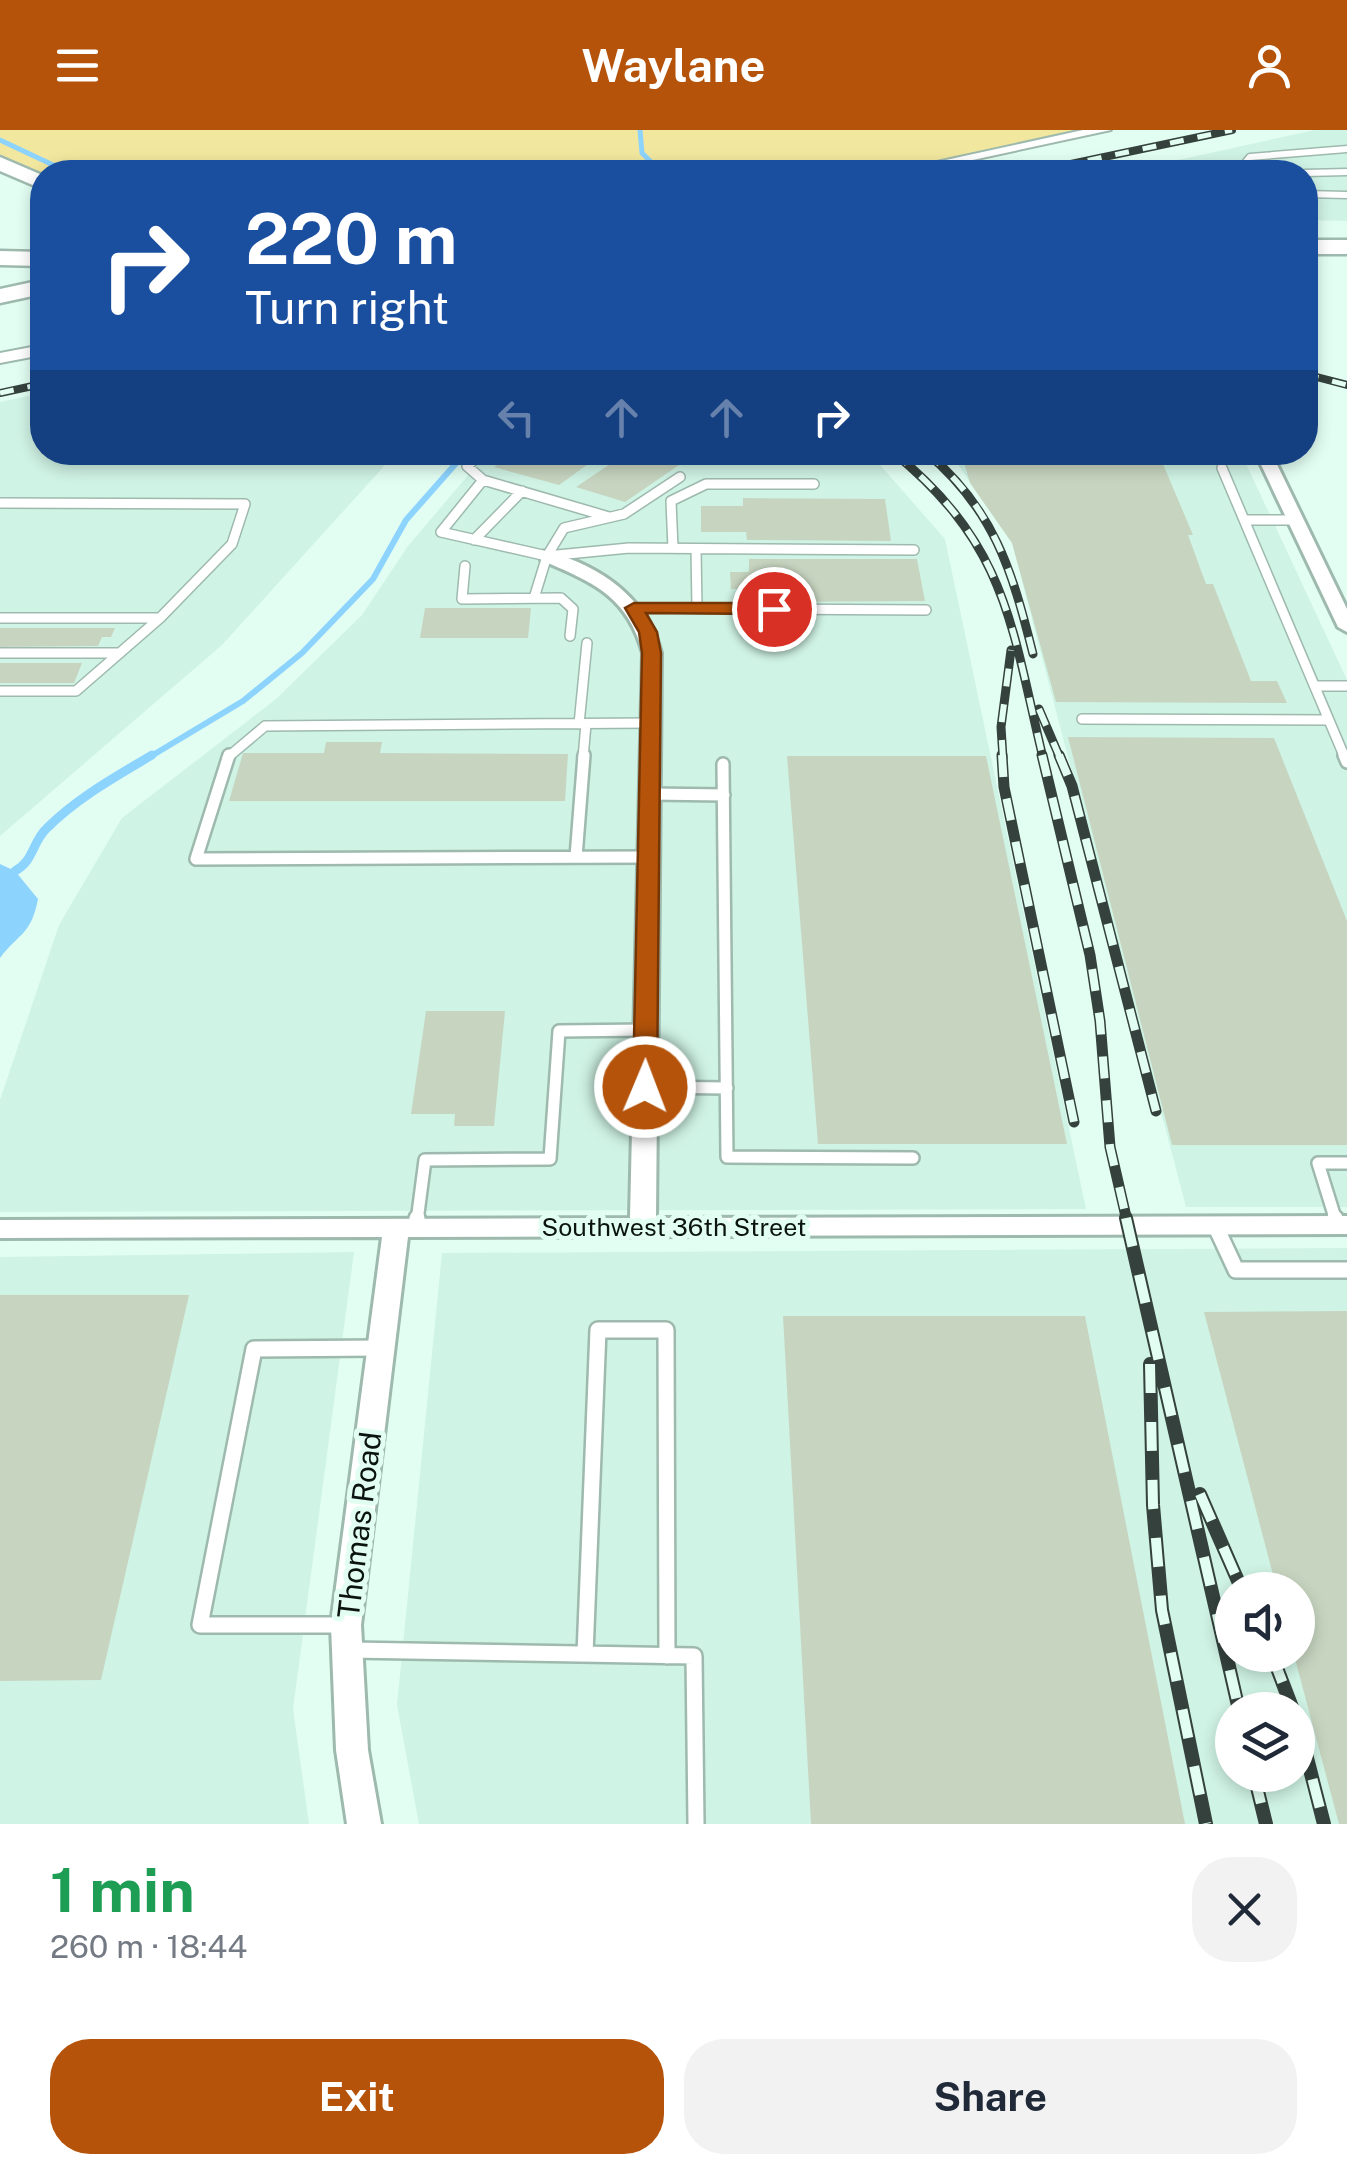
<!DOCTYPE html>
<meta charset="utf-8">
<style>
body{margin:0;font-family:"Public Sans",sans-serif;background:#f2f2f3;color:#1f2937;height:100vh;display:flex;flex-direction:column;font-size:38px;white-space:nowrap}
*{box-sizing:border-box;margin:0}
p{font-size:32px;color:#747a83}
.icon{flex:none;width:55px;height:55px;fill:none;stroke:currentColor;stroke-width:2;stroke-linecap:round;stroke-linejoin:round}
.map{position:relative;height:1694px;overflow:hidden}
.panel{display:flex;flex-direction:column;background:#fff;flex:1}
.panel>*{flex:none}
.guide{position:absolute;left:30px;top:30px;width:1288px;height:305px;border-radius:40px;box-shadow:0 5px 15px #0003;background:#1a4fa0;color:#fff;overflow:hidden}
.fabs{position:absolute;left:1215px;top:1442px;display:grid;gap:20px}
.fabs a{display:grid;place-items:center;width:100px;height:100px;border-radius:50%;background:#fff;box-shadow:0 5px 15px #0003;font-size:50px}
.pin{position:absolute;display:grid;place-items:center;width:85px;height:85px;color:#fff;margin:-42px;border:5px solid #fff;border-radius:50%;box-shadow:0 2px 10px #0007}
.me{position:absolute;width:110px;margin:-55px;rotate:1deg;stroke-linejoin:round;filter:drop-shadow(0 0 8px #0008)}
.turn{display:flex;align-items:center;gap:35px;height:210px;padding:0 50px;font-size:45px}
.turn .icon{width:130px;height:130px;stroke-width:2.5}
.turn b{display:block;font-size:70px;line-height:85px}
.lanes{display:flex;align-items:center;height:95px;padding:0 50px;background:#0003;justify-content:center;gap:50px;direction:ltr}
.lanes .off{opacity:.35}
.round{display:grid;place-items:center;flex:none;width:105px;height:105px;border-radius:40px;background:#f2f2f3}
.overview{display:flex;align-items:center;justify-content:space-between;height:170px;padding:0 50px}
h1{font-size:60px;font-weight:700;line-height:75px;color:#1e9e55}
.cta{display:flex;gap:20px;margin-top:auto;padding:20px 50px}
.cta a{flex:1;height:115px;border-radius:40px;background:#b45309;color:#fff;font-size:40px;font-weight:700;line-height:115px;text-align:center}
.cta a+a{background:#f2f2f3;color:#1f2937}
header{display:flex;justify-content:space-between;align-items:center;height:130px;padding:0 50px;background:#b45309;color:#fff;font-size:45px;font-weight:700}
.map>svg:first-child{display:block}
</style>
<header><svg class="icon" aria-label="menu" viewBox="0 0 24 24"><path d="M4 6h16M4 12h16M4 18h16"/></svg>Waylane<svg class="icon" aria-label="person" viewBox="0 0 24 24"><circle cx="12" cy="8" r="4"/><path d="M4 21q1-7 8-7t8 7"/></svg></header>
<div class="map">
<svg width="1347" height="1694" viewBox="0 0 1347 1694">
<rect width="100%" height="100%" fill="#e2fef3"/>
<path fill="#cff3e5" fill-rule="evenodd" d="M1315,0h32v91l-42,-1v-48h-182z
M42,263v59l354,1 -174,192 -222,191v-434z
M487,323h377l10,5 71,81 141,670 -1086,3v-112l59,-175 63,-107 154,-119 86,-84 46,-69z
M950,323h291l106,227v527h-161l-174,-664z
M1347,1118v576h-928l-22,-119 45,-452zM1232,1460h66v65h-66zM1232,1580h66v65h-66z
M354,1122l-61,457 16,115h-309v-567z"/>
<path fill="#f1e79e" d="M0,0h1091l-206,42h-843v6l-42,-20z"/>
<path fill="#8cd3fe" d="M0,734l15,7 23,28c-7,36 -19,34 -38,59z"/>
<g fill="none" stroke-linecap="round" stroke-linejoin="round">
<path stroke="#8cd3fe" stroke-width="5" d="M640,0l2,23 19,19
M0,10l68,32"/>
<path stroke="#8cd3fe" stroke-width="6" d="M148,628l95,-57 59,-48 71,-74 33,-59 60,-68"/>
<path stroke="#8cd3fe" stroke-width="9" d="M15,741c19,-10 17,-29 32,-43 30,-30 68,-51 105,-73"/>
</g>
<path fill="#c7d5c0" d="M515,322h90l-46,33 -65,-18z
M628,322h70l-73,50 -49,-15z
M961,322h220l2,5h-23l33,78h-5l18,49h7l38,97h26l10,22 -231,-1 -44,-159 -42,-60z
M743,368l142,1 6,42 -144,-1 -1,-8h-45v-26h42z
M749,429h168l8,42 -174,1 -1,-13h-19l-1,-17h19z
M425,478h106l-3,30h-108z
M0,498h115l-4,9h-9l-4,9 -98,1z
M0,533h82l-8,20h-74z
M1068,607l206,1 73,183v224h-175z
M326,612h56l-2,11 188,1 -3,47h-336l14,-48h81z
M787,626h199l81,388h-249z
M426,881h79l-11,115h-40l1,-12h-44z
M0,1165h189l-88,385 -101,1z
M1347,1181v513h-8l-45,-169h4v-65h-21l-73,-278z
M783,1186h302l100,508h-374z"/>
<g fill="none" stroke-linecap="round" stroke-linejoin="round">
<g stroke="#9eb9ae" stroke-width="9">
<path id="service-far3" d="M1250,42l-5,-9 5,-6 97,-8
M1305,43l42,-1
M1305,64l42,1"/>
</g>
<g stroke="#9eb9ae" stroke-width="12">
<path id="service-far2" d="M483,322l-16,14 16,14
M1222,338l123,290
M0,373l245,1 -13,40 -72,74 -84,73h-76
M609,387l-126,-37 -42,52 106,24 82,-8 285,2
M1244,390h51
M474,410l48,-49
M673,418l-2,-47 35,-17h108
M696,419l1,59
M465,436l-3,33 99,-1 12,11 -3,27
M534,468l13,-42 17,-28 60,-14 56,-37
M634,478l292,2
M0,488h160
M0,523h120
M1315,556h32
M1082,589l247,1
M579,594l8,-81
M227,628l38,-32 386,-3
M583,628l3,-34"/>
</g>
<g stroke="#9eb9ae" stroke-width="16">
<path id="service-far1" d="M229,625l-33,104 453,-2
M1344,625l3,7
M723,634l4,393 186,1
M650,664l74,1
M576,727l8,-102
M646,957l81,1
M417,1091l8,-61 125,-1 9,-128 87,-1
M1336,1091l-18,-58h29"/>
</g>
<g stroke="#9eb9ae" stroke-width="20">
<path id="service" d="M1335,1088l2,7
M1215,1095l21,45h111
M416,1097l1,-9
M343,1495h-143l54,-276 127,-1
M351,1520l343,6 2,168
M585,1524l13,-324h68l1,326"/>
</g>
<g stroke="#9eb9ae" stroke-width="6">
<path id="minor" d="M1255,322h16l76,157v23l-9,-5z
M547,421c55,16 99,46 114,102l-5,565 691,-2v18l-939,3 -47,388 7,125 13,74h-34l-11,-74 -5,-125 51,-388 -382,1v-18l630,-2 13,-565c-16,-58 -51,-71 -102,-93v-8z"/>
</g>
<g stroke="#9eb9ae" stroke-width="4">
<path id="tertiary" d="M1083,0h28l-194,42h-26z
M42,215v10l-42,8v-10z"/>
</g>
<g stroke="#9eb9ae" stroke-width="5">
<path id="motorway" d="M0,27l42,18v14l-42,-18z
M1305,110h42v14h-42z
M0,121l42,1v14l-42,-1z
M42,150v14l-42,9v-14z"/>
</g>
<use href="#service-far3" stroke="#fff" stroke-width="6"/>
<use href="#service-far2" stroke="#fff" stroke-width="9"/>
<use href="#service-far1" stroke="#fff" stroke-width="11"/>
<use href="#service" stroke="#fff" stroke-width="15"/>
<use href="#minor" fill="#fff" fill-rule="evenodd"/>
<use href="#tertiary" fill="#fff" fill-rule="evenodd"/>
<use href="#motorway" fill="#fff" fill-rule="evenodd"/>
<g stroke="#34413c" stroke-width="8">
<path id="rail-far3" d="M1033,42l199,-42
M1305,244l42,11
M0,263l42,-9"/>
</g>
<g stroke="#34413c" stroke-width="9">
<path id="rail-far2" d="M893,322c114,93 118,172 150,306
M926,322c68,57 86,118 107,202
M1039,579l21,49
M1003,628l-2,-31 10,-77"/>
</g>
<g stroke="#34413c" stroke-width="11">
<path id="rail-far1" d="M1002,625l2,32 70,335
M1042,625l48,200 10,66 10,126 17,74
M1059,625l13,31 84,325"/>
</g>
<g stroke="#34413c" stroke-width="14">
<path id="rail" d="M1126,1088l113,492
M1150,1234l3,141 9,105 44,214
M1200,1364l42,96
M1272,1525l21,55
M1298,1593l26,101
M1254,1645l12,49"/>
</g>
<use href="#rail-far3" stroke="#e2fef3" stroke-width="5" stroke-dasharray="14" stroke-linecap="butt"/>
<use href="#rail-far2" stroke="#e2fef3" stroke-width="6" stroke-dasharray="18" stroke-linecap="butt"/>
<use href="#rail-far1" stroke="#e2fef3" stroke-width="8" stroke-dasharray="22" stroke-linecap="butt"/>
<use href="#rail" stroke="#e2fef3" stroke-width="10" stroke-dasharray="29" stroke-linecap="butt"/>
</g>
<path fill="#b45309" stroke="#753606" stroke-width="2.5" d="M634,473h140l9,6 -9,5 -128,-1 11,19 4,21 -4,434 -12,8 -12,-8 9,-434 -3,-21 -14,-24z"/>
<g text-anchor="middle" dominant-baseline="central" stroke-width="10" stroke-linejoin="round" paint-order="stroke">
<g font-size="25" fill="#0b1411" stroke="#e2fef3">
<text x="674" y="1097">Southwest 36th Street</text>
</g>
<g font-size="30" fill="#0b1411" stroke="#e2fef3">
<text transform="translate(359 1395) rotate(-83)">Thomas Road</text>
</g>
</g>
</svg>
<div class="fabs">
<a><svg class="icon" aria-label="sound" viewBox="0 0 24 24"><path d="M4 9h4l5-4v14l-5-4H4zM17 9q2 3 0 6"/></svg></a>
<a><svg class="icon" aria-label="layers" viewBox="0 0 24 24"><path d="M12 4l9 5-9 5-9-5zM3 14l9 5 9-5"/></svg></a>
</div>
<div class="pin" style="left:774px;top:479px;background:#d93025"><svg class="icon" aria-label="arrive" viewBox="0 0 24 24"><path d="M6 21V4h12l-3 4 3 4H6"/></svg></div>
<svg class="me" style="left:645px;top:957px" viewBox="-20 -20 40 40"><circle r="17" fill="#b45309" stroke="#fff" stroke-width="3"/><path d="M0-11L8 9 0 5-8 9z" fill="#fff"/></svg>
<div class="guide">
<div class="turn"><svg class="icon" aria-label="right" viewBox="0 0 24 24"><path d="M7 20v-9h11M14 6l5 5-5 5"/></svg><div><b>220 m</b>Turn right</div></div>
<div class="lanes"><svg class="icon off" aria-label="left" viewBox="0 0 24 24"><path d="M17 20v-9H6M10 6l-5 5 5 5"/></svg><svg class="icon off" aria-label="ahead" viewBox="0 0 24 24"><path d="M12 20V5M6 11l6-6 6 6"/></svg><svg class="icon off" aria-label="ahead" viewBox="0 0 24 24"><path d="M12 20V5M6 11l6-6 6 6"/></svg><svg class="icon" aria-label="right" viewBox="0 0 24 24"><path d="M7 20v-9h11M14 6l5 5-5 5"/></svg></div>
</div>
</div>
<section class="panel">
<div class="overview"><div><h1>1 min</h1><p>260 m · 18:44</p></div><a class="round"><svg class="icon" aria-label="close" viewBox="0 0 24 24"><path d="M6 6l12 12M18 6L6 18"/></svg></a></div>
<div class="cta"><a>Exit</a><a>Share</a></div>
</section>
